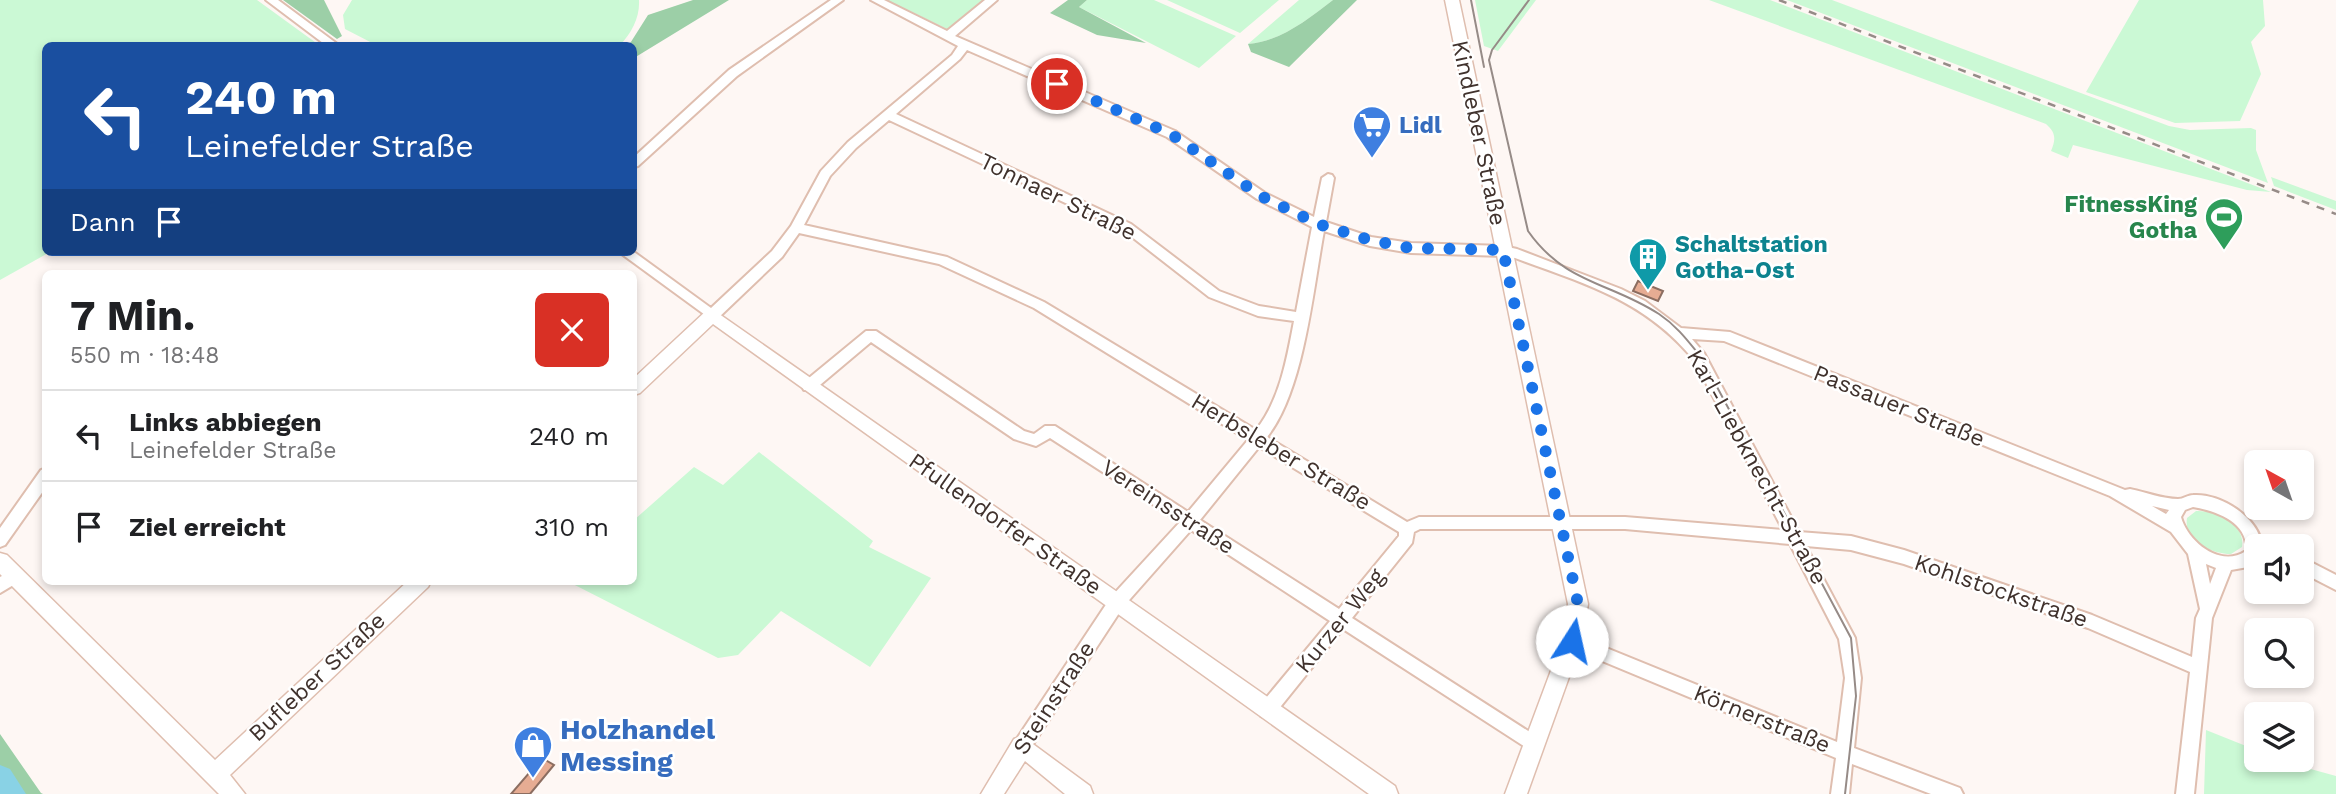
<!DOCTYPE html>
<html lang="de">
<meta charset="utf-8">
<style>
body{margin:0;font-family:"Work Sans",sans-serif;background:#f6f6f6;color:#202124;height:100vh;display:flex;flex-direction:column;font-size:26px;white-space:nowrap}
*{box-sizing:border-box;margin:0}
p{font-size:23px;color:#757577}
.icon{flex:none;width:38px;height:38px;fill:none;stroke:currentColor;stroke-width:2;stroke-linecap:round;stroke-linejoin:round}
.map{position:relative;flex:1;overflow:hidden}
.panel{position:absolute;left:42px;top:270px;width:595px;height:315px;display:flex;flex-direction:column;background:#fff;border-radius:10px;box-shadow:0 4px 10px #0003}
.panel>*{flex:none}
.hud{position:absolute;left:42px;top:42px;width:595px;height:214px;border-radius:10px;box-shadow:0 4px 10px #0003;background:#1a4fa0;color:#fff;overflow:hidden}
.needle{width:46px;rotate:320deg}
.buttons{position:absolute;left:2244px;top:450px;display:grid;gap:14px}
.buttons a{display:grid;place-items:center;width:70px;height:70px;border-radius:10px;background:#fff;box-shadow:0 4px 10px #0003;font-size:35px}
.pin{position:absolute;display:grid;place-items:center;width:60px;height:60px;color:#fff;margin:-30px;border:4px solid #fff;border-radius:50%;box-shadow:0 2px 7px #0007}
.me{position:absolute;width:77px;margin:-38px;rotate:10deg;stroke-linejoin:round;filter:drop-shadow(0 0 5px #0008)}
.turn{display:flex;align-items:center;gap:24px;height:147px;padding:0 28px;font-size:32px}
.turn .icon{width:91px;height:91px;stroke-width:2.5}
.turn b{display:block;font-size:49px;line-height:60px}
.then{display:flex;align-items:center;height:66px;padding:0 28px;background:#0003;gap:14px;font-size:26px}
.round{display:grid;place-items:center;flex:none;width:74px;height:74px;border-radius:10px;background:#f6f6f6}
.summary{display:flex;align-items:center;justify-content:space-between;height:119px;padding:0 28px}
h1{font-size:42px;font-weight:700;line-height:52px}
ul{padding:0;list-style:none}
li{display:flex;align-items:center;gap:21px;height:91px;padding:0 28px;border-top:2px solid #e0e0e0}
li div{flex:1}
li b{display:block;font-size:26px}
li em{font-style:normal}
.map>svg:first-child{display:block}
</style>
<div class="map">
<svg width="2336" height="794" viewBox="0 0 2336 794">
<rect width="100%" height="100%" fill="#fef7f4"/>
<path fill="#cbf9d5" d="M0,0h257l62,45 -273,1v206h4l-50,28z
M352,0h287c1,17 -7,33 -19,45l-242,1 -33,-17 -2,-14z
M887,0h98l-38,29z
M1087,0h67l82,36 -37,32 -120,-61z
M1167,0h112l-39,33z
M1299,0h34c-26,20 -52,41 -85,44z
M1475,0h61l-38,51 -14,-5z
M1709,0h61l501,192 -24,-2 -174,-45 -5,13 -17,-7c5,-12 5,-18 -5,-27z
M1787,0h45l337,126 21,4 61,-2 5,2v20l12,33z
M2139,0h124l2,26 -14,16 10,32 -21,47 -65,2 -89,-31z
M2271,177l65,24v9l-62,-24z
M759,452l114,89 -4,6 62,31 -61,89 -89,-56 -43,44 -20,3 -151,-77h67v-61l60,-53 29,18z
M2196,511c20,-1 50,12 46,36l-11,7c-19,0 -48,-13 -44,-36z
M2206,730l50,20v10h22l58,16v18h-132z"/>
<path fill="#9ccfa7" d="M283,0h41l18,36 -5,3z
M693,0h36l-95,58v-12l-5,-1 19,-30z
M1068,0h19l-8,7 67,36 -49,-8 -47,-22z
M1333,0h24l-68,67 -38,-15 -3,-8c33,-3 59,-24 85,-44z
M0,734l41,59 2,1h-43z"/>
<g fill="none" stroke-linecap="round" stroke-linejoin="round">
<path fill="#89d2e5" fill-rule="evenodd" d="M0,765l10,4 16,25h-26z"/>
</g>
<path fill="#e6ac93" stroke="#8c6d60" stroke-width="2" d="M1638,281l25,10 -5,10 -25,-10z
M542,758l12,7 -24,29h-19z"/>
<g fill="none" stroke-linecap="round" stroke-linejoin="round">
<g stroke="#dfbeaf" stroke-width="4">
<path id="minor" d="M266,0h12l62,46h-13z
M831,0h12l-106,76 -99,90 -4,1v-10l95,-87z
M871,0h13l63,31 38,-31h12l-42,36 220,95 90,62 49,24 8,-39 6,-4 4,1 2,3 -8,44 45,15 40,6 92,3 14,3 104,40 24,12 36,27 49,4 395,158 5,-1c15,3 33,10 48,10 5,0 10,-4 15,-4 28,-2 66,23 69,51h-6v15l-8,6 -17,3 -19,48 -18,176h-18l14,-122 -102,-44 -184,-64 -53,-14 -45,-4 49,92 6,40 -7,70 106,40 3,6h-32l-79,-30 -3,30h-18l5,-36 -270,-112 -2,-5 2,-5 6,-2 265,108 8,-64 -6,-39 -49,-95 -165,-15h-205l-6,3 -2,11 -60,75 187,120 2,6 -2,6 -6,2 -190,-123 -70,87 -6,2 -6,-2 -2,-6 2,-6 69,-83 -139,-91 -68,77 -95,145 -6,2 -6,-2 -2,-6 2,-6 95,-143 69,-75 -130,-84 -14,8 -22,-7 -143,-97 -57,48h-10l-2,-4 2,-4 62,-51h10l148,100 10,3 11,-8h10l133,86 60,-72 -214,-132 -95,-44 -140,-31 -17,24 -65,62 -5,1 -93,-68h15l77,56 61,-57 19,-25 30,-55 27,-29 104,-87 6,-9zM967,50l200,87 90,62 55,28 -16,85 -37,-6 -40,-15 -88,-67 -235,-110 64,-55zM889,120l234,110 86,67 49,19 36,5c-7,37 -14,79 -38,109l-212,-128 -97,-45 -143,-32 26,-49 26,-28zM1324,231l46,15 41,7 92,3 12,2c70,26 130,42 179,102l89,170 -158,-13h-206l-12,5 -140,-85c37,-46 46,-148 57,-206zM1692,339l32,2 386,155 61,36 17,22 12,55 -4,9 -4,39 -100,-42 -188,-65 -53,-14 -52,-4 -95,-179zM1259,447l140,85v4l-60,73 -139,-89zM2152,506l17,4 -3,4zM2193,507c24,4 56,16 53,44 -26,17 -58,-9 -65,-34l4,-7zM2206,564l10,4 -6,16z
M46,468v19l-41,58 -5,2v-19l41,-58z
M2301,557l35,18v15l-35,-18z
M15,569l5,2 3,5 -3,5 -20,12v-16z"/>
</g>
<g stroke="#dfbeaf" stroke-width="3">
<path id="major" d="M1445,0h14l129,604 -6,37 -55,153h-22l57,-153 6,-37z
M712,309l683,477 3,8h-29l-656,-470 -73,69 -6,2v-17l72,-67z
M0,553l7,2 208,205 193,-179h23l-3,6 -198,188 15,19h-26l-219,-220z
M1022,736l68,50 3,8h-28l-40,-33 -21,33h-23l33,-55z"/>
</g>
<use href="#minor" fill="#fff" fill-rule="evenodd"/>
<use href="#major" fill="#fff" fill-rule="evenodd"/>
<path stroke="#968b87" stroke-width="2" d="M1471,0l13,67
M1529,0l-37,50 -3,10 39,171c37,53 82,51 131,83 18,12 29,27 42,43l150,281 5,58 -11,98"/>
<path stroke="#968b87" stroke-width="2.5" stroke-dasharray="8 8" stroke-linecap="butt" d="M1779,0l557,214"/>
</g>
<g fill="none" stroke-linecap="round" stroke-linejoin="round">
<path stroke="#1a73e8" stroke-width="12" stroke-dasharray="0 21.6" d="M1057,84l114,50 90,62 57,28 52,16 40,8 93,2 75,354 -6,37"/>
</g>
<defs>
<g id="supermarket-pin" transform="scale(2.0125)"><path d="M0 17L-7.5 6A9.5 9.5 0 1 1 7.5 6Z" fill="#3f7fe0" stroke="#fff"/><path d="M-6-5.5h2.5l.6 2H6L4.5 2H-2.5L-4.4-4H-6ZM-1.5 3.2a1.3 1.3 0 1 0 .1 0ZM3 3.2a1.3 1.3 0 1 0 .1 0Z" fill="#fff"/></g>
<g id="stadium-pin" transform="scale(2.0125)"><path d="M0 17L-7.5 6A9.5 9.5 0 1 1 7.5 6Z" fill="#2e9e5b" stroke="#fff"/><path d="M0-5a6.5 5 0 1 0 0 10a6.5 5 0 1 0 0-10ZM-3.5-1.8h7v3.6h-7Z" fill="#fff"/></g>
<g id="building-pin" transform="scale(2.0125)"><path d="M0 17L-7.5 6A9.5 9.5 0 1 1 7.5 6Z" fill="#0f9aa8" stroke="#fff"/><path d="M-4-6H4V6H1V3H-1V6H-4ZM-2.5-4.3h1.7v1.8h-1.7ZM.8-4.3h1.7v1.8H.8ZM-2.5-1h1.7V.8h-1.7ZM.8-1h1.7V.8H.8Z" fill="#fff"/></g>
<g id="shop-pin" transform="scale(2.0125)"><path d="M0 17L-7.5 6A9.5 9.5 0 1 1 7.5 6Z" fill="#3f7fe0" stroke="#fff"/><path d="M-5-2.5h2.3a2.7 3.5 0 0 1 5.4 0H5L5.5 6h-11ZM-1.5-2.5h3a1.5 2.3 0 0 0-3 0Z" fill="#fff"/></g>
</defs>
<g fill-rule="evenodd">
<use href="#supermarket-pin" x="1372" y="125"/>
<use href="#stadium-pin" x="2224" y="217"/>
<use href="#building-pin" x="1648" y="257"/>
<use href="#shop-pin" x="533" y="745"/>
</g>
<g text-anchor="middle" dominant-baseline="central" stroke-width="5" stroke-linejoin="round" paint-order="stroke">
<g font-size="23" font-weight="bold" fill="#366cbe" stroke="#fff" text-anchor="start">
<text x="1399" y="125">Lidl</text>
</g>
<g font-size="23" fill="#40322d" stroke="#fff">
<text transform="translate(1479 133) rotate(78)">Kindleber Straße</text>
<text transform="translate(1058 197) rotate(26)">Tonnaer Straße</text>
<text transform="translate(1899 406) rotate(22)">Passauer Straße</text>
<text transform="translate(1281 452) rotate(31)">Herbsleber Straße</text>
<text transform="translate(1757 467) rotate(61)">Karl-Liebknecht-Straße</text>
<text transform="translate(1168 507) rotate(33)">Vereinsstraße</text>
<text transform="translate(1005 524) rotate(35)">Pfullendorfer Straße</text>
<text transform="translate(2001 591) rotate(19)">Kohlstockstraße</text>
<text transform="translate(1340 621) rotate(-51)">Kurzer Weg</text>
<text transform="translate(317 677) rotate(-43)">Bufleber Straße</text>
<text transform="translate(1054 698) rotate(-57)">Steinstraße</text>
<text transform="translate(1762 719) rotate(22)">Körnerstraße</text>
</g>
<g font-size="23" font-weight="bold" fill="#27864d" stroke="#fff" text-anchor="end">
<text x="2197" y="204">FitnessKing<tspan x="2197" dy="26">Gotha</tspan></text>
</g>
<g font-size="23" font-weight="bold" fill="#0d838f" stroke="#fff" text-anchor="start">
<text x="1675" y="244">Schaltstation<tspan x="1675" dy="26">Gotha-Ost</tspan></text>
</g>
<g font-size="28" font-weight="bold" fill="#366cbe" stroke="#fff" text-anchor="start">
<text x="560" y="729">Holzhandel<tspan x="560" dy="32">Messing</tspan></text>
</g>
</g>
</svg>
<div class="buttons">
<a><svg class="needle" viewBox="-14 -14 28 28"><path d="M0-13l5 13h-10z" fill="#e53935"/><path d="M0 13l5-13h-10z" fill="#757577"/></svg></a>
<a><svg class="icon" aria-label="sound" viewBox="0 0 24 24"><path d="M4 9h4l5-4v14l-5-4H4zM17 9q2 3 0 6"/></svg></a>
<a><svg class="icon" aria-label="search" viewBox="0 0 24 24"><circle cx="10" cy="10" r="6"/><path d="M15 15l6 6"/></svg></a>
<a><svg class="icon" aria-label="layers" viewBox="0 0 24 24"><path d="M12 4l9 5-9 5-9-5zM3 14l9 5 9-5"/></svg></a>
</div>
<div class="pin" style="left:1057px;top:84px;background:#d93025"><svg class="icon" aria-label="arrive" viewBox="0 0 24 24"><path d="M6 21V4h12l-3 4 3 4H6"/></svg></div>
<svg class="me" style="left:1572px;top:641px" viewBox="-20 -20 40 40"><circle r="19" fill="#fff"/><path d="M0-13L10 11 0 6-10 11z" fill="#1a73e8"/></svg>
<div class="hud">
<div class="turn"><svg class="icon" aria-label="left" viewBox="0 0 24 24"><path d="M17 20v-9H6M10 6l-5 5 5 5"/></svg><div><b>240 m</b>Leinefelder Straße</div></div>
<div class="then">Dann<svg class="icon" aria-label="arrive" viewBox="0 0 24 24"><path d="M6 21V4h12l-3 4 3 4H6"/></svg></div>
</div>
<section class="panel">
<div class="summary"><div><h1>7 Min.</h1><p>550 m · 18:48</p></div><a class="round" style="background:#d93025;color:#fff"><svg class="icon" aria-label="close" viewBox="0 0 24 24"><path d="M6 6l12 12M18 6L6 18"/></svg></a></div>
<ul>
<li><svg class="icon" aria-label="left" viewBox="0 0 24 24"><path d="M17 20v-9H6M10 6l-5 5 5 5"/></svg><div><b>Links abbiegen</b><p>Leinefelder Straße</p></div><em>240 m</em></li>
<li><svg class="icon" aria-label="arrive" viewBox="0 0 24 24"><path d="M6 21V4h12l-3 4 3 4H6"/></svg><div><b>Ziel erreicht</b></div><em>310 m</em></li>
</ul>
</section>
</div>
